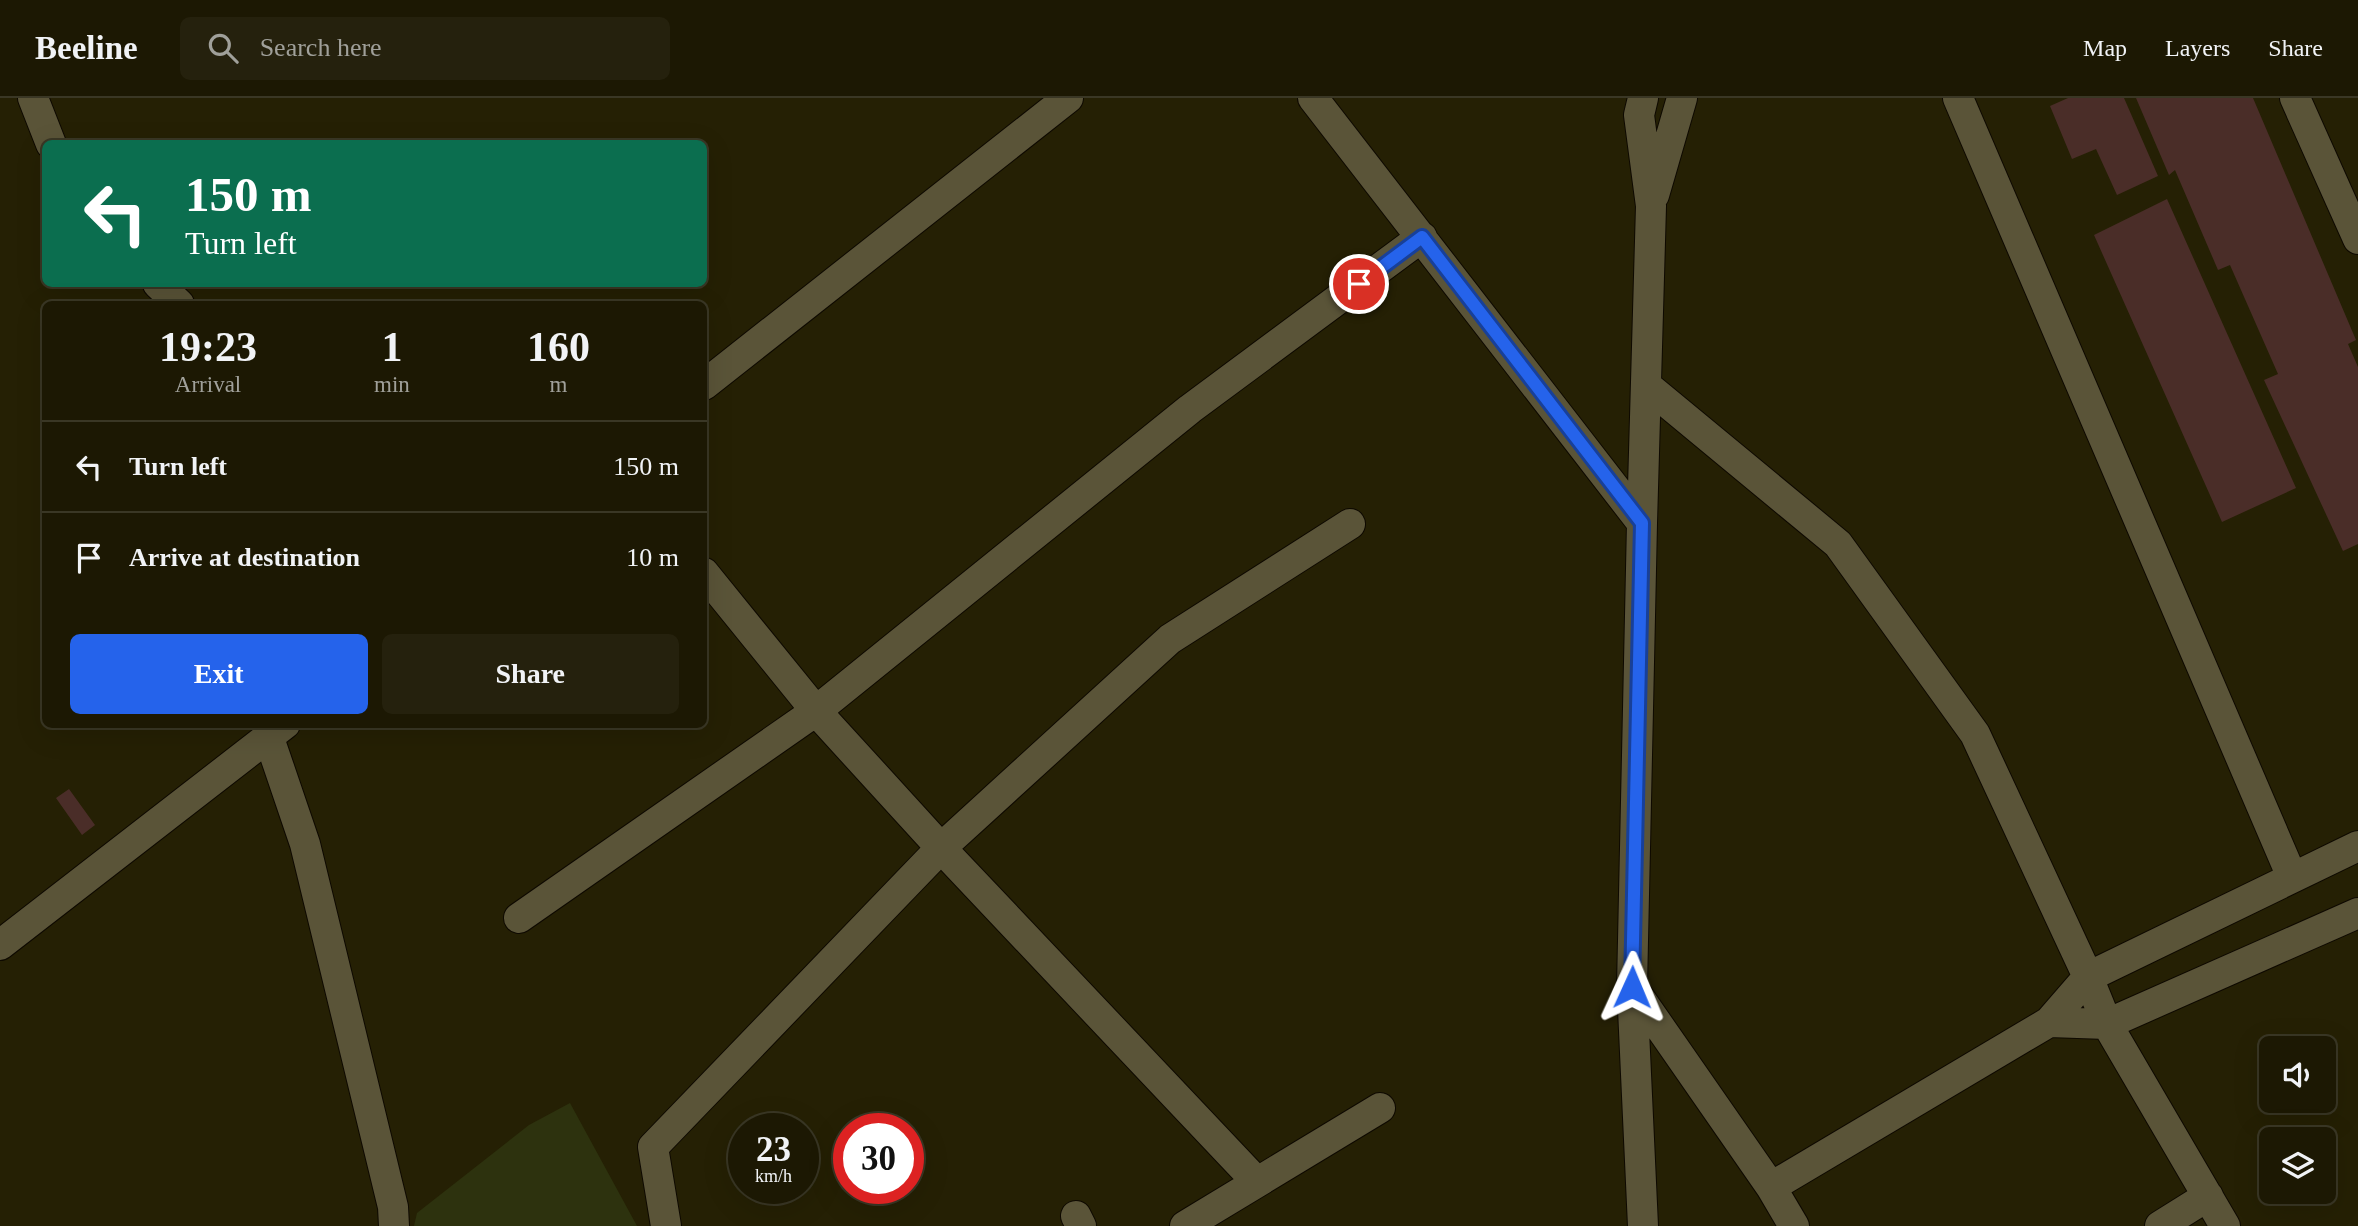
<!DOCTYPE html>
<style>
body{margin:0;font-family:"Times New Roman",serif;background:#25210d;color:#f1f3f6;height:100vh;display:flex;flex-direction:column;font-size:26px;white-space:nowrap}
*{box-sizing:border-box;margin:0}
p{font-size:23px;color:#a0a09a}
.icon{flex:none;width:38px;height:38px;fill:none;stroke:currentColor;stroke-width:2;stroke-linecap:round;stroke-linejoin:round}
.map{position:relative;flex:1;overflow:hidden}
.drawer{position:absolute;left:42px;top:203px;width:665px;height:427px;display:flex;flex-direction:column;background:#1c1803;border-radius:10px;box-shadow:0 7px 28px #0002,0 0 0 2px #3a3725}
.drawer>*{flex:none}
.top-card{position:absolute;left:42px;top:42px;width:665px;height:147px;border-radius:10px;box-shadow:0 7px 28px #0002,0 0 0 2px #3a3725;background:#0b6e4f;color:#fff;overflow:hidden}
.buttons{position:absolute;left:2259px;top:938px;display:grid;gap:14px}
.buttons a{display:grid;place-items:center;width:77px;height:77px;border-radius:10px;background:#1c1803;box-shadow:0 7px 28px #0002,0 0 0 2px #3a3725;font-size:35px}
.speed{position:absolute;left:728px;top:1015px;display:flex;gap:14px;font-size:35px;font-weight:700;text-align:center}
.speed>*{display:grid;place-content:center;width:91px;height:91px;border-radius:50%;background:#1c1803;box-shadow:0 7px 28px #0002,0 0 0 2px #3a3725;line-height:1}
.speed small{font-size:18px;font-weight:400}
.speed .limit{border:10px solid #d22;background:#fff;color:#111}
.pin{position:absolute;display:grid;place-items:center;width:60px;height:60px;color:#fff;margin:-30px;border:4px solid #fff;border-radius:50%;box-shadow:0 2px 7px #0007}
.me{position:absolute;width:77px;margin:-38px;rotate:1deg;stroke-linejoin:round;filter:drop-shadow(0 0 5px #0008)}
.turn{display:flex;align-items:center;gap:24px;height:147px;padding:0 28px;font-size:32px}
.turn .icon{width:91px;height:91px;stroke-width:2.5}
.turn b{display:block;font-size:49px;line-height:60px}
.eta{display:flex;justify-content:space-evenly;align-items:center;height:119px;text-align:center}
.eta b{font-size:42px;font-weight:700;line-height:49px}
.cta{display:flex;gap:14px;margin-top:auto;padding:14px 28px}
.cta a{flex:1;height:80px;border-radius:10px;background:#2563eb;color:#fff;font-size:28px;font-weight:700;line-height:80px;text-align:center}
.cta a+a{background:#25210d;color:#f1f3f6}
ul{padding:0;list-style:none}
li{display:flex;align-items:center;gap:21px;height:91px;padding:0 28px;border-top:2px solid #3a3725}
li div{flex:1}
li b{display:block;font-size:26px}
li em{font-style:normal}
header{display:flex;align-items:center;gap:42px;box-sizing:border-box;height:98px;padding:0 35px;background:#1c1803;border-bottom:2px solid #3a3725}
header strong{font-size:33px}
nav{display:flex;gap:38px;margin-inline-start:auto;font-size:24px}
.search{width:490px;height:63px;background:#25210d;display:flex;align-items:center;gap:18px;box-sizing:border-box;padding:0 24px;border-radius:10px;color:#a0a09a;font-size:26px}
.map>svg:first-child{display:block}
</style>
<header>
<strong>Beeline</strong>
<div class="search"><svg class="icon" aria-label="search" viewBox="0 0 24 24"><circle cx="10" cy="10" r="6"/><path d="M15 15l6 6"/></svg>Search here</div>
<nav><a>Map</a><a>Layers</a><a>Share</a></nav>
</header>
<div class="map">
<svg width="2358" height="1128" viewBox="0 0 2358 1128">
<rect width="100%" height="100%" fill="#252004"/>
<path fill="#2d320e" d="M570,1005l67,123h-223l3,-13 112,-88z"/>
<path fill="#4a2d28" d="M2068,0h56l34,78 -41,19 -21,-46 -24,10 -22,-53z
M2136,0h117l103,242 -8,4 10,23v177l-15,7 -79,-171 14,-6 -48,-109 -12,5 -43,-100 -6,5z
M2167,101l129,289 -74,34 -128,-287z
M69,691l26,36 -13,10 -26,-37z"/>
<g fill="none" stroke-linecap="round" stroke-linejoin="round">
<g stroke="#0e0900" stroke-width="32">
<path id="street" d="M33,0l18,46
M1313,0l329,425
M1643,0l-4,17 12,91 -9,317 -10,464 11,239
M1958,0l334,779
M2295,0l63,141
M1654,97l28,-97
M158,186l21,20
M704,287l364,-287
M1647,288l191,158 137,190 113,243 19,47 118,202
M704,475l112,138 125,137 316,334
M269,640l36,106 88,363 1,19
M519,820l297,-207 374,-302 232,-172
M0,847l285,-221
M1632,889l139,200 23,39
M2049,924l58,2 251,-111
M1771,1089l278,-165 39,-45 270,-131
M1076,1118l5,10
M666,1128l-13,-79 288,-299 229,-209 180,-115
M1185,1128l195,-118
M2160,1128l48,-30"/>
</g>
<use href="#street" stroke="#5a5438" stroke-width="30"/>
</g>
<g fill="none" stroke-linecap="round" stroke-linejoin="round">
<g stroke="#184099" stroke-width="18">
<path id="route" d="M1359,186l63,-47 220,286 -10,464"/>
</g>
<use href="#route" stroke="#2563eb" stroke-width="12"/>
</g>
</svg>
<div class="buttons">
<a><svg class="icon" aria-label="sound" viewBox="0 0 24 24"><path d="M4 9h4l5-4v14l-5-4H4zM17 9q2 3 0 6"/></svg></a>
<a><svg class="icon" aria-label="layers" viewBox="0 0 24 24"><path d="M12 4l9 5-9 5-9-5zM3 14l9 5 9-5"/></svg></a>
</div>
<div class="speed"><div>23<small>km/h</small></div><div class="limit">30</div></div>
<div class="pin" style="left:1359px;top:186px;background:#d93025"><svg class="icon" aria-label="arrive" viewBox="0 0 24 24"><path d="M6 21V4h12l-3 4 3 4H6"/></svg></div>
<svg class="me" style="left:1632px;top:889px" viewBox="-20 -20 40 40"><path d="M0-17L14 15 0 8-14 15z" fill="#2563eb" stroke="#fff" stroke-width="4"/></svg>
<div class="top-card">
<div class="turn"><svg class="icon" aria-label="left" viewBox="0 0 24 24"><path d="M17 20v-9H6M10 6l-5 5 5 5"/></svg><div><b>150 m</b>Turn left</div></div>
</div>
<section class="drawer">
<div class="eta">
<div><b>19:23</b><p>Arrival</p></div>
<div><b>1</b><p>min</p></div>
<div><b>160</b><p>m</p></div>
</div>
<ul>
<li><svg class="icon" aria-label="left" viewBox="0 0 24 24"><path d="M17 20v-9H6M10 6l-5 5 5 5"/></svg><div><b>Turn left</b></div><em>150 m</em></li>
<li><svg class="icon" aria-label="arrive" viewBox="0 0 24 24"><path d="M6 21V4h12l-3 4 3 4H6"/></svg><div><b>Arrive at destination</b></div><em>10 m</em></li>
</ul>
<div class="cta"><a>Exit</a><a>Share</a></div>
</section>
</div>
